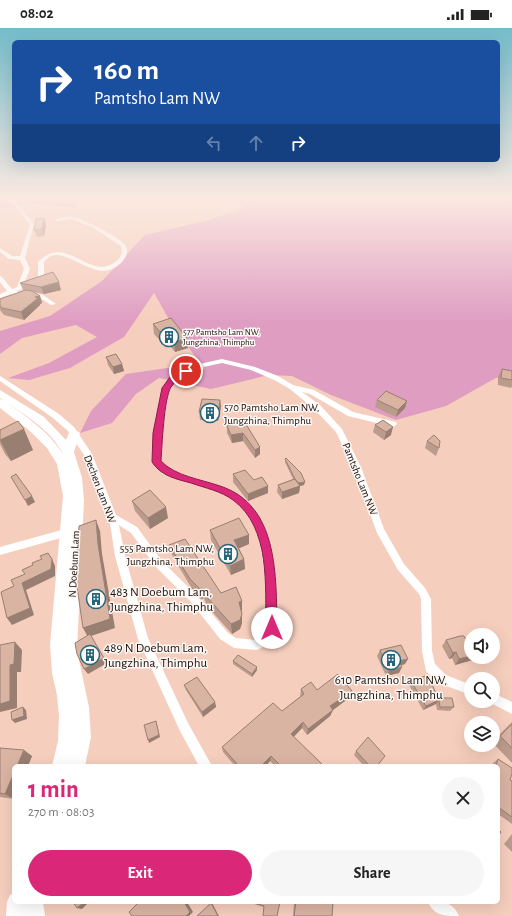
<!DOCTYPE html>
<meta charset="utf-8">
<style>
body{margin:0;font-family:"Alegreya Sans",sans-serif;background:#f6f6f6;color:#222;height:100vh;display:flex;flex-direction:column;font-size:15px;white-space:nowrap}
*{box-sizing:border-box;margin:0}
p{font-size:13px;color:#767676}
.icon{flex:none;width:22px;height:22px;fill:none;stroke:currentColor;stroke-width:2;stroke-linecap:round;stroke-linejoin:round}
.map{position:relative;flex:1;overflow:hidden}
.sheet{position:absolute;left:12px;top:736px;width:488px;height:140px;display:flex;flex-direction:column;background:#fff;border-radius:6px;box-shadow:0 4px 16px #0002}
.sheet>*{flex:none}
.guide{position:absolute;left:12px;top:12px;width:488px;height:122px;border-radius:6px;box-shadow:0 4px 16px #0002;background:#1a4fa0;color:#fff;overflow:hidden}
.tools{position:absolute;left:464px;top:600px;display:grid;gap:8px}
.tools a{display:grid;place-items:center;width:36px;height:36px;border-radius:50%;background:#fff;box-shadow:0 4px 16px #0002;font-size:20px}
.pin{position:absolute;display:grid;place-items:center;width:34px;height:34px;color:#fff;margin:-17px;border:2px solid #fff;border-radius:50%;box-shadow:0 1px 4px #0007}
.me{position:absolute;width:44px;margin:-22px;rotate:0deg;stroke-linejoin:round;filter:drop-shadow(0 0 3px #0008)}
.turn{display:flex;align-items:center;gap:14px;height:84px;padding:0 16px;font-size:18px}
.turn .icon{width:52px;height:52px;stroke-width:2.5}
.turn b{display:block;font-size:28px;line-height:34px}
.lanes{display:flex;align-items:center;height:38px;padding:0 16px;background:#0003;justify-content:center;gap:20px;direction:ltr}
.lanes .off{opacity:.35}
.round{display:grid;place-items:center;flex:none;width:42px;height:42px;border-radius:21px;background:#f6f6f6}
.overview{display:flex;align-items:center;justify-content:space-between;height:68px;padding:0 16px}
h1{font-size:24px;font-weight:700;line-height:30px;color:#db2777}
.button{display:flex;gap:8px;margin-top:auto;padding:8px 16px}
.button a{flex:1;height:46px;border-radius:24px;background:#db2777;color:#fff;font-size:16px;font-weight:700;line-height:46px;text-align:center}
.button a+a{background:#f6f6f6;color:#222}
.status{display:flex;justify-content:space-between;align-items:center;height:28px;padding:0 20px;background:#fff;direction:ltr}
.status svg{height:11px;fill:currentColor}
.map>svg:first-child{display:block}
</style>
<div class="status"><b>08:02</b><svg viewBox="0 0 49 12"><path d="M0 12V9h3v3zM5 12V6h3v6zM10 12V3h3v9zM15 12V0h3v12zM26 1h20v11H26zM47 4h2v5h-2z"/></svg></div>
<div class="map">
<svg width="512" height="888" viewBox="0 0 512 888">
<rect width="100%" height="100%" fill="#f6cebd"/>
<path fill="#df9dc2" d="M0,170h41l-21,8 -20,3z
M220,170h292v174l-18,7 -48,27 -50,14 -65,-25 -39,-19 -23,-1 -58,14 -52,-11 -23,16 -24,29 -32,10 11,-22 35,-37 41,-6 38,1 -30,-39 -21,-37 -30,44 -54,31 -41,12 -21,-2 41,-15 48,-26 -21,-12 -54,13 -22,16v-23l50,-15 52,-35 43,-46 64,-15 36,-13z"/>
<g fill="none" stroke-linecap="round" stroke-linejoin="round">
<path fill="#fff" fill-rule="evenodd" d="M0,170l16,3 18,23 -9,34 5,11 -6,15 13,-5 1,-2v-15c6,-6 11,-9 19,-10 21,0 38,25 58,10 6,-4 8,-9 6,-16l-29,-19 -21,-8 -13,2h-2v-2c5,-1 11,-3 16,-2 9,1 48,20 53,28 7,9 -5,21 -13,24 -19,9 -45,-20 -61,-13 -3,1 -5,5 -7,6v15l-3,4 -24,10v2l-6,1 -11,4v-4l7,-3 -7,-9v-6l2,1 10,12 5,-2 7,-18 -4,-9 -11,-1 -9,-7v-4l12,8h8l10,-32 -18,-21 -12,-4z
M30,264l13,3 13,9 -5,1 -12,-8 -11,-2 -1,-1z
M222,331l33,8 23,9 15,9 21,5 39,22 43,10 1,2 -4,3 -45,-11 -38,-22 -8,-2 18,13 22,24 19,38 23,62 20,35 21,24 6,11 1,52 3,13 11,11 25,10v10l-33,-12 -12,-12 -4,-20 -1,-52 -2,-5 -21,-24 -21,-37 -24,-66 -17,-35 -22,-23 -24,-20 -16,-9 -23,-10 -29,-7 -23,5 -19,10 -11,12 -7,43 -2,23 1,5 8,9 60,19 11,7 14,12 11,21 10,45 3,46 -6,19 -5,6 -10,5 -23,-2 -14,-9 -29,-37 -35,-35 -25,-34 -12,-8 6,31 23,82 40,85 24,43h-13l-19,-35 -42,-92 -23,-83 -6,-39 -25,-62 -16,-24 -15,-13 -53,-37v-5l59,38 15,13 18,27 24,61 21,12 25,34 35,35 31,37 8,5 20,2 8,-7 4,-13 -3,-46 -8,-45 -9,-17 -14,-12 -11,-7 -60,-19 -9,-10 -2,-8 2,-23 10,-46 12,-13 19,-9z
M65,501l3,1 1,3 -1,3 -68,19v-8z
M493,665l19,9v12l-23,-12 4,-1z
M428,874c14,0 25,-1 31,14 -14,0 -25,0 -31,-14z"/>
<path fill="#fff" fill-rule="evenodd" d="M0,362l44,27 22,23 4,-10 4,-1 6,4 -6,19 8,26 2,22 -7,151 12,56 2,30 -6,29h-33l6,-25 1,-25 -2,-21 -5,-22 -2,-28 13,-149 -6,-32 -10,-16 -17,-17 -30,-23v-9l4,1 -4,-2zM5,373c21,15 46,29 58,53 -15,-23 -36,-37 -58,-53z
M14,865v9h29l2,14h-39l1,-14 3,-7z"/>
</g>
<path fill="#bb9b8c" d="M26,170h44l5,1 1,7v2l-48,-5z
M44,190l2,7 -2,11 -7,1 -3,-7z
M20,255l41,7 -17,4 -10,-2 6,4 2,7 -2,1v1l-16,15 -20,-5 -4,-5v-11l25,-8 -2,-1z
M153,296l35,24 -13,4 -6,-7 -4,1 -11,-12z
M106,329l16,7 2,7 -10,3 -6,-9z
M502,341l10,2v15l-1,2 -13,-3v-9z
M220,372l1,7 -3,14 -18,-1 -1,-8z
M377,372l30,1 -2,7 -9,9 -21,-10z
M244,393l16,26v7l-5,4 -12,-17 -11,2 -5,-10v-7z
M375,397l16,10 -7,5 -11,-8z
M0,402l33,20 -22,11 -6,-7 -5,-10z
M427,413l12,7 -3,8 -11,-8z
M285,431l19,26 -4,1 -1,7 -17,6 -5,-7 1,-7 15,-6 -8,-17z
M233,446l21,6 14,6v7l-20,8 -15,-19z
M132,473l36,17 -18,11 -15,-18z
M210,502l39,5v9l-10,4 5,11 1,10 -14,6 -20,-35z
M169,517l52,48 21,8v10h-1l1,12 -2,6 -8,5 -25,-28 -3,-8 -3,1 -9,-10 -20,-34z
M446,612l24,7 6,12 -21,6 -3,-7 -3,1 -7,-13z
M380,622l25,14 -4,1 -2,8 -13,3 -9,-20z
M233,633l24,6v3l-5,7 -19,-13z
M411,653l27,17 16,9 -4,4 -13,-1 -1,-6 -13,6 -14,-25z
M184,657l31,17 1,5 -13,10 -17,-27z
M301,661l16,1 32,8 -16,12 -3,6 -23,19 -5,-7 -9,9 31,29h-49l-5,-5 -4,5h-31l-12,-14 -1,-5 60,-36 18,-14z
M512,694v41l-19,-20v-2z
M0,720l32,8 -4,10h-14v33l-14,-2z
M356,723l29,5 -8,10h-13l-10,-11z
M498,731l12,21 2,1v43l-14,-10v-48h-6l1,-3z
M512,806v18l-8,-8z
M248,874h32l-16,5z
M294,874h39l-1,14h-39z"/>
<path fill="#997e72" d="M44,190l2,7 -2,11 -2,-7z
M59,254l2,8 -17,4 -3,-7z
M40,268l2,7 -2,1v1l-16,15 -3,-8 14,-15z
M168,307l1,10 -4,1 -1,-10z
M187,310l1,10 -13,4 -1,-10z
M122,336l2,7 -10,3 -1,-7z
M220,372l1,7 -3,14v-7z
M407,373l-2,7 -9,9 2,-7z
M393,399l-2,8 -7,5 2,-8z
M24,401l9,21 -22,11 -11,-21z
M243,405v8l-11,2 -1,-8z
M260,419v7l-5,4v-8z
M305,454l-1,3 -4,1 -1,7 -17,6v-7l15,-9z
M268,458v7l-20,8v-7z
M32,468l3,6 -7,4 -3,-6z
M166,479l2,11 -18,11 -2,-11z
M96,492l4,11 2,23 13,74 -27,9 -5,-9 15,-84z
M249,507v9l-14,6 -1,-10z
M52,531l3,7v10l-29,14 8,25 -22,10 -5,-7 15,-35z
M244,531l1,10 -14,6 -1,-9z
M202,560l2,10 -3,1 -1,-10z
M242,573v10l-2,1 -1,-10z
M242,586v9l-2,6 -8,5 -1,-10z
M15,614l7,8 -1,22h-4v36l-17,4v-8l10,-39z
M456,624l-4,6 -3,1 4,-6z
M471,628v1h6l-1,2 -21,6 4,-6z
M104,630l3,5 -19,11 -4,-5z
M408,631l-3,5 -9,3 3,-6z
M257,639v3l-5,7v-3z
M402,639l-3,6 -13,3 3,-5z
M352,663l-3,7 -16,12 -3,6 -23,19 1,-6 22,-23z
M439,672l-3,4 -13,6 3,-4z
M215,674l1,5 -13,10 -1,-5z
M23,679l3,3 1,9 -12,4 -3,-3z
M156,693l4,16 -11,6 -1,-3z
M303,694l-1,6 -12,13 1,-7z
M24,722l8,6 -4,10h-11z
M271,728l-1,5 -4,5h-5z
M14,745v26l-9,-5z
M84,874h5l-7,7 -5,-1z
M184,874h3l6,10 -4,4h-3z
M211,875h1l7,13h-1z"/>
<path fill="#dab4a3" stroke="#997e72" d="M35,170h35l5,1 -1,2z
M44,190l-2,11 -8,1 2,-11z
M53,244l6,10 -18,5 -21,-4z
M26,262l6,1 8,5 -5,1 3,1 -17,14 -19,-4 -2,-2v-7z
M171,290l16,20 -13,4 -6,-7 -4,1 -11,-12z
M116,326l6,10 -9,3 -7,-10z
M502,341l10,2v9l-11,-2z
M386,363l21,10 -9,9 -21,-10z
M202,371l18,1 -2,14 -19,-2z
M383,392l10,7 -7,5 -11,-7z
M18,393l6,8 -24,11v-10z
M244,393l16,26 -5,3 -12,-17 -12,2 -4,-9z
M434,407l6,6 -1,7 -12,-7z
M286,430l15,15 4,9 -7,1 -3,-4 -10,-20z
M245,442l9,10 8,-3 6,9 -20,8 -15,-20z
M16,446l16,22 -7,4 -14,-23z
M295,451l5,7 -18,6 -4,-7z
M150,462l16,17 -18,11 -16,-17z
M239,490l10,17 -15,5 10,19 -14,7 -20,-36z
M96,492l2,24 12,75 -27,9 -7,-48 3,-54z
M185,511l36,54 15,-6 6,14 -3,1 3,12 -2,6 -9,4 -25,-28 -4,-8 -2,1 -10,-10 -21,-34z
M48,525l4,6 -1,10 -29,14 8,25 -23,10 -6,-26 13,-6 -3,-6 14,-6 -3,-4 11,-5 -1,-2 10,-4 -2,-3z
M90,606l14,24 -20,11 -7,-15 -2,-11z
M460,608h4l6,11h1v9l-12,3 -3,-7 -3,1 -7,-13z
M15,614l-1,22 -4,1v36l-10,3v-59z
M401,617l7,14 -9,2 3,6 -13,4 -9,-21z
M238,627l19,12 -5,7 -19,-13z
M338,646l14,17 -22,15 3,4 -25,19 -5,-7 -12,12 33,32h-43l-10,-10 -10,10h-22l-17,-19 51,-44 9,8 22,-17 -3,-5 10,-7 6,8z
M428,647l10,23h14l2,9h-14l-1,-7 -13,6 -15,-25z
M197,649l18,25 -13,10 -18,-27z
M23,679l1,9 -12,4 -1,-8z
M156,693l3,14 -11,5 -4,-15z
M512,696v24l-12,-12z
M368,709l17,19 -8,10h-7l-14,-15z
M0,720l24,2 -7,16h-3v7l-9,21 -5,-1z
M498,731l14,9v6l-2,6 2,1v36l-14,-10v-41h-2z
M498,801l3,3 -3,4z
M73,874h11l-7,6z
M139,874h26l1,1 1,-1h17l6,10 -4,4h-54l-3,-4z
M251,874h29l-3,14h-14l1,-10z
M296,874h37l-1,14h-38z
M211,875l7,13h-21z"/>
<linearGradient id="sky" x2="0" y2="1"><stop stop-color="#74bccb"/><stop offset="0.58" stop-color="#fbe9e1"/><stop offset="1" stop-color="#fbe9e1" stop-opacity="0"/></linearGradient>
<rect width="512" height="294" fill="url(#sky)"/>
<path fill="#db2777" stroke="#8e194d" d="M183,341l7,2c-6,6 -14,9 -19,16 -7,11 -9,59 -10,74 14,15 39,18 59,25 59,19 56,91 57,142l-1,4 -4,2 -5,-2 -1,-4c-1,-41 5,-100 -33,-128 -12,-9 -28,-12 -42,-17 -15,-4 -30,-7 -39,-21l1,-29 9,-45 8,-11z"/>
<defs>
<g id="building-ring" transform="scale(1)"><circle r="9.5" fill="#fcf8f6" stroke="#27657c" stroke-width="1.5"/><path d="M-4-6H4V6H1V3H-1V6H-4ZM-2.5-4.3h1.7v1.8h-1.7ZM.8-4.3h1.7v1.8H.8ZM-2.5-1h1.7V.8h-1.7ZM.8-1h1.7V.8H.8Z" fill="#27657c"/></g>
</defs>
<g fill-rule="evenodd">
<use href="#building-ring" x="169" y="309"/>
<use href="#building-ring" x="210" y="385"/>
<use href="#building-ring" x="228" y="526"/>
<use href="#building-ring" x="96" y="571"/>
<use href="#building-ring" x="90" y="627"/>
<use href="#building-ring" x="391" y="632"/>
</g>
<g text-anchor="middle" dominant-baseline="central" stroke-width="3" stroke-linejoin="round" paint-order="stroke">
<g font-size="9" fill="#1b0e08" stroke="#fcf8f6" text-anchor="start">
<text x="183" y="304">577 Pamtsho Lam NW,<tspan x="183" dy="10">Jungzhina, Thimphu</tspan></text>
</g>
<g font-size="11" fill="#1b0e08" stroke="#fcf8f6" text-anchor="start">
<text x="224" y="379">570 Pamtsho Lam NW,<tspan x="224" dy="13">Jungzhina, Thimphu</tspan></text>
<text x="214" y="520" text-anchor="end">555 Pamtsho Lam NW,<tspan x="214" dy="13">Jungzhina, Thimphu</tspan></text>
</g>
<g font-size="11" fill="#1b0e08" stroke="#fcf8f6">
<text transform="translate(360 451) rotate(68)">Pamtsho Lam NW</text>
<text transform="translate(100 461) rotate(69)">Dechen Lam NW</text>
<text transform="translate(74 536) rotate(-87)">N Doebum Lam</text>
</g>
<g font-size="13" fill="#1b0e08" stroke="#fcf8f6" text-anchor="start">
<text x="110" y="564">483 N Doebum Lam,<tspan x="110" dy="15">Jungzhina, Thimphu</tspan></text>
<text x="104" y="620">489 N Doebum Lam,<tspan x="104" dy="15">Jungzhina, Thimphu</tspan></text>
<text x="391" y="652" text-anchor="middle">610 Pamtsho Lam NW,<tspan x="391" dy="15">Jungzhina, Thimphu</tspan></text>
</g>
</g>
</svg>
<div class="tools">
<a><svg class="icon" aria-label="sound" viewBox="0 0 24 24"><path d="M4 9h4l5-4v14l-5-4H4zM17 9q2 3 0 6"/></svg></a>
<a><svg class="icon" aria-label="search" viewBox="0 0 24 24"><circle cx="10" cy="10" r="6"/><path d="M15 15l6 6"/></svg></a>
<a><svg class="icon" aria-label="layers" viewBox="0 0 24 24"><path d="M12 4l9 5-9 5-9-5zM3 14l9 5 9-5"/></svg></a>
</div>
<div class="pin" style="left:186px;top:343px;background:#d93025"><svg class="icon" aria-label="arrive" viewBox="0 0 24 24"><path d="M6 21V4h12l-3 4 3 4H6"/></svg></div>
<svg class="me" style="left:272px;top:600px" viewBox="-20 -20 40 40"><circle r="19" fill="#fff"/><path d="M0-13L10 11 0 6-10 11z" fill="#db2777"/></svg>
<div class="guide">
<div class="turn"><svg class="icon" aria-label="right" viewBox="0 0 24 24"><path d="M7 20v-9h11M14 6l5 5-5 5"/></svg><div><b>160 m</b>Pamtsho Lam NW</div></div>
<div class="lanes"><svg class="icon off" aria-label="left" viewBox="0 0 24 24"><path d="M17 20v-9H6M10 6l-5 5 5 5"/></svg><svg class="icon off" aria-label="ahead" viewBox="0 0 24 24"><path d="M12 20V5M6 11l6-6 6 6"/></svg><svg class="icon" aria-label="right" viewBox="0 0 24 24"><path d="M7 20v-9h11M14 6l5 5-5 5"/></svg></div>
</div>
<section class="sheet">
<div class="overview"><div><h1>1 min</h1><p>270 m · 08:03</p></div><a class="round"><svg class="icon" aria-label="close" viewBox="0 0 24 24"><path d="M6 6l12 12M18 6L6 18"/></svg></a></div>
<div class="button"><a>Exit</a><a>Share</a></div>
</section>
</div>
